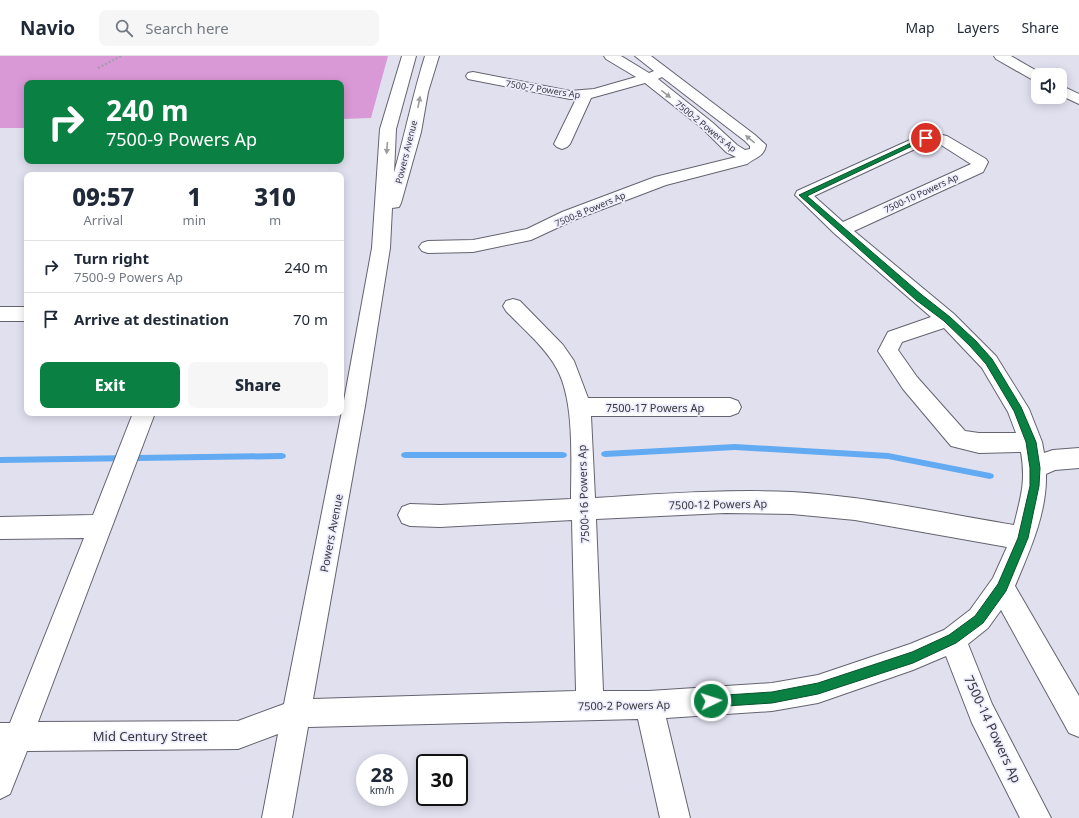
<!DOCTYPE html>
<style>
body{margin:0;font-family:"Noto Sans",sans-serif;background:#f6f6f7;color:#1f2937;height:100vh;display:flex;flex-direction:column;font-size:15px;white-space:nowrap}
*{box-sizing:border-box;margin:0}
p{font-size:13px;color:#747a83}
.icon{flex:none;width:22px;height:22px;fill:none;stroke:currentColor;stroke-width:2;stroke-linecap:round;stroke-linejoin:round}
.map{position:relative;flex:1;overflow:hidden}
.side{position:absolute;left:24px;top:116px;width:320px;height:244px;display:flex;flex-direction:column;background:#fff;border-radius:8px;box-shadow:0 2px 10px #0003}
.side>*{flex:none}
.hud{position:absolute;left:24px;top:24px;width:320px;height:84px;border-radius:8px;box-shadow:0 2px 10px #0003;background:#0b8043;color:#fff;overflow:hidden}
.controls{position:absolute;left:1031px;top:12px;display:grid;gap:8px}
.controls a{display:grid;place-items:center;width:36px;height:36px;border-radius:8px;background:#fff;box-shadow:0 2px 10px #0003;font-size:20px}
.speed{position:absolute;left:356px;top:698px;display:flex;gap:8px;font-size:20px;font-weight:700;text-align:center}
.speed>*{display:grid;place-content:center;width:52px;height:52px;border-radius:50%;background:#fff;box-shadow:0 2px 10px #0003;line-height:1}
.speed small{font-size:10px;font-weight:400}
.speed .limit{border:2px solid #111;border-radius:6px;background:#fff;color:#111}
.pin{position:absolute;display:grid;place-items:center;width:34px;height:34px;color:#fff;margin:-17px;border:2px solid #fff;border-radius:50%;box-shadow:0 1px 4px #0007}
.me{position:absolute;width:44px;margin:-22px;rotate:86deg;stroke-linejoin:round;filter:drop-shadow(0 0 3px #0008)}
.turn{display:flex;align-items:center;gap:14px;height:84px;padding:0 16px;font-size:18px}
.turn .icon{width:52px;height:52px;stroke-width:2.5}
.turn b{display:block;font-size:28px;line-height:34px}
.eta{display:flex;justify-content:space-evenly;align-items:center;height:68px;text-align:center}
.eta b{font-size:24px;font-weight:800;line-height:28px}
.button{display:flex;gap:8px;margin-top:auto;padding:8px 16px}
.button a{flex:1;height:46px;border-radius:8px;background:#0b8043;color:#fff;font-size:16px;font-weight:800;line-height:46px;text-align:center}
.button a+a{background:#f6f6f7;color:#1f2937}
ul{padding:0;list-style:none}
li{display:flex;align-items:center;gap:12px;height:52px;padding:0 16px;border-top:1px solid #e0e1e3}
li div{flex:1}
li b{display:block;font-size:15px}
li em{font-style:normal}
header{display:flex;align-items:center;gap:24px;box-sizing:border-box;height:56px;padding:0 20px;background:#fff;border-bottom:1px solid #e0e1e3}
header strong{font-size:19px}
nav{display:flex;gap:22px;margin-inline-start:auto;font-size:14px}
.search{width:280px;height:36px;background:#f6f6f7;display:flex;align-items:center;gap:10px;box-sizing:border-box;padding:0 14px;border-radius:8px;color:#747a83;font-size:15px}
.map>svg:first-child{display:block}
</style>
<header>
<strong>Navio</strong>
<div class="search"><svg class="icon" aria-label="search" viewBox="0 0 24 24"><circle cx="10" cy="10" r="6"/><path d="M15 15l6 6"/></svg>Search here</div>
<nav><a>Map</a><a>Layers</a><a>Share</a></nav>
</header>
<div class="map">
<svg width="1079" height="762" viewBox="0 0 1079 762">
<rect width="100%" height="100%" fill="#e1e0ef"/>
<path fill="#d998d6" d="M0,0h388l-17,62 -30,1v-36h-314v45h-27z"/>
<g fill="none" stroke-linecap="round" stroke-linejoin="round">
<path fill="#62aaf1" fill-rule="evenodd" d="M735,388l153,9 102,20 3,1 1,2 -1,2 -3,1 -102,-20 -153,-9 -130,7 -3,-1 -1,-2 1,-2 3,-1z
M405,396h158l3,1 1,2 -1,2 -3,1h-158l-3,-1 -1,-2 1,-2z
M282,397l3,1 1,2 -1,2 -3,1 -282,4v-6z"/>
<g stroke="#646370" stroke-width="2">
<path id="minor" d="M402,0h14l-20,73 -2,44c11,-39 19,-79 31,-117h14l-11,36 -7,40 -20,71 -2,4 -7,1 -2,40 -25,158 -52,293 263,-8 -4,-171 -132,7 -30,-1 -8,-3 -4,-8 4,-8 8,-3 30,1 131,-6c0,-38 4,-97 -14,-130 -11,-21 -35,-41 -51,-58l-3,-5 3,-5 7,-2 7,2 43,44 11,16 14,37h142l8,3 3,6 -3,6 -8,3h-139l4,82c65,-4 131,-9 197,-6 74,4 149,21 222,33 7,-29 12,-43 7,-73l-42,1 -28,-7 -48,-57 -25,-38 10,-19 43,-15 -96,-83 -40,-39 2,-4 124,-56c8,-2 18,-1 26,1l39,23 2,3 -5,10 -129,59 100,83 42,42 33,53 13,33 2,11 9,-3 26,-2v20l-24,2 -9,4c1,39 -16,76 -31,112l64,110v41l-10,-4 -68,-123 -13,18 -20,16 24,60 59,114h-31l-48,-95 -26,-67 -33,14 -95,33 -46,8 -106,7 24,100h-30l-22,-99 -330,8 -16,91h-30l16,-84 -40,15 -211,2 -17,43 -10,5v-76h10l74,-185 -84,1v-22l93,-2 40,-102h22l-117,309 200,-1 46,-17 59,-298 29,-158 8,-119zM928,87h10l33,21 -128,58 -29,-26zM944,272l38,40 26,44 8,21h-37l-14,-2 -48,-54 -19,-27 4,-8zM725,457l67,1 63,6 152,27 -14,31 -23,32 -26,20 -34,14 -92,31 -46,8 -123,8h-46l-7,-172z
M604,0h17l28,17 5,-2 -19,-15h16l104,79 11,10c-2,12 -12,13 -19,19l-81,21 -92,35 -43,20 -58,12 -45,1 -6,-2 -3,-4 3,-4 6,-2 45,-1 54,-11 35,-17 93,-35 81,-20 -10,-5 -23,-23 -58,-46 -54,15 -21,46 -3,3 -5,2 -5,-2 -3,-3 22,-45h-6l-97,-19 -5,-1 -2,-3 2,-3 5,-1 97,19 24,-2 42,-12 -30,-18zM662,21l83,64 5,5v3l-5,1 -8,-5 -24,-22 -55,-44z
M994,0h17l33,19h-6v6l-5,-1 -37,-21z
M1060,29l19,9v10l-19,-9z
M0,251h27v14h-27z"/>
</g>
<path stroke="#9f9ea9" stroke-width="2" stroke-dasharray="2 2" stroke-linecap="butt" d="M98,12l23,-12"/>
<use href="#minor" fill="#fff" fill-rule="evenodd"/>
</g>
<defs><path id="oneway-solid" d="M-6-.8H1V-3.2L6.5 0L1 3.2V.8H-6Z"/></defs>
<g fill="#9c9c9e">
<use href="#oneway-solid" transform="translate(666 38) rotate(38)"/>
<use href="#oneway-solid" transform="translate(419 46) rotate(-79)"/>
<use href="#oneway-solid" transform="translate(750 83) rotate(-141)"/>
<use href="#oneway-solid" transform="translate(387 92) rotate(94)"/>
</g>
<path fill="#0b8043" stroke="#07532c" d="M924,81l5,1 -122,58 115,99 28,22 26,24 16,18 29,48 15,35 4,26 -1,18 -11,52 -22,53 -23,32 -27,20 -43,20 -95,31 -46,9 -61,4 -4,-2 -2,-4 2,-4 4,-1 61,-4 46,-9 94,-31 37,-17 26,-19 23,-32 20,-46 12,-52v-18l-4,-26 -12,-31 -28,-47 -16,-18 -26,-25 -28,-21 -117,-105z"/>
<g text-anchor="middle" dominant-baseline="central" stroke-width="3.5" stroke-linejoin="round" paint-order="stroke">
<g font-size="9" fill="#38383e" stroke="#eeedfd">
<text transform="translate(543 33) rotate(9)">7500-7 Powers Ap</text>
<text transform="translate(706 70) rotate(39)">7500-2 Powers Ap</text>
<text transform="translate(406 96) rotate(-76)">Powers Avenue</text>
<text transform="translate(921 137) rotate(-25)">7500-10 Powers Ap</text>
<text transform="translate(590 153) rotate(-23)">7500-8 Powers Ap</text>
</g>
<g font-size="11" fill="#38383e" stroke="#eeedfd">
<text x="655" y="351">7500-17 Powers Ap</text>
<text transform="translate(583 438) rotate(-92)">7500-16 Powers Ap</text>
<text transform="translate(718 448) rotate(-1)">7500-12 Powers Ap</text>
<text transform="translate(331 477) rotate(-79)">Powers Avenue</text>
<text transform="translate(624 649) rotate(-1)">7500-2 Powers Ap</text>
</g>
<g font-size="13" fill="#38383e" stroke="#eeedfd">
<text transform="translate(993 673) rotate(65)">7500-14 Powers Ap</text>
<text x="150" y="680">Mid Century Street</text>
</g>
</g>
</svg>
<div class="controls">
<a><svg class="icon" aria-label="sound" viewBox="0 0 24 24"><path d="M4 9h4l5-4v14l-5-4H4zM17 9q2 3 0 6"/></svg></a>
</div>
<div class="speed"><div>28<small>km/h</small></div><div class="limit">30</div></div>
<div class="pin" style="left:926px;top:82px;background:#d93025"><svg class="icon" aria-label="arrive" viewBox="0 0 24 24"><path d="M6 21V4h12l-3 4 3 4H6"/></svg></div>
<svg class="me" style="left:711px;top:645px" viewBox="-20 -20 40 40"><circle r="17" fill="#0b8043" stroke="#fff" stroke-width="3"/><path d="M0-11L8 9 0 5-8 9z" fill="#fff"/></svg>
<div class="hud">
<div class="turn"><svg class="icon" aria-label="right" viewBox="0 0 24 24"><path d="M7 20v-9h11M14 6l5 5-5 5"/></svg><div><b>240 m</b>7500-9 Powers Ap</div></div>
</div>
<section class="side">
<div class="eta">
<div><b>09:57</b><p>Arrival</p></div>
<div><b>1</b><p>min</p></div>
<div><b>310</b><p>m</p></div>
</div>
<ul>
<li><svg class="icon" aria-label="right" viewBox="0 0 24 24"><path d="M7 20v-9h11M14 6l5 5-5 5"/></svg><div><b>Turn right</b><p>7500-9 Powers Ap</p></div><em>240 m</em></li>
<li><svg class="icon" aria-label="arrive" viewBox="0 0 24 24"><path d="M6 21V4h12l-3 4 3 4H6"/></svg><div><b>Arrive at destination</b></div><em>70 m</em></li>
</ul>
<div class="button"><a>Exit</a><a>Share</a></div>
</section>
</div>
